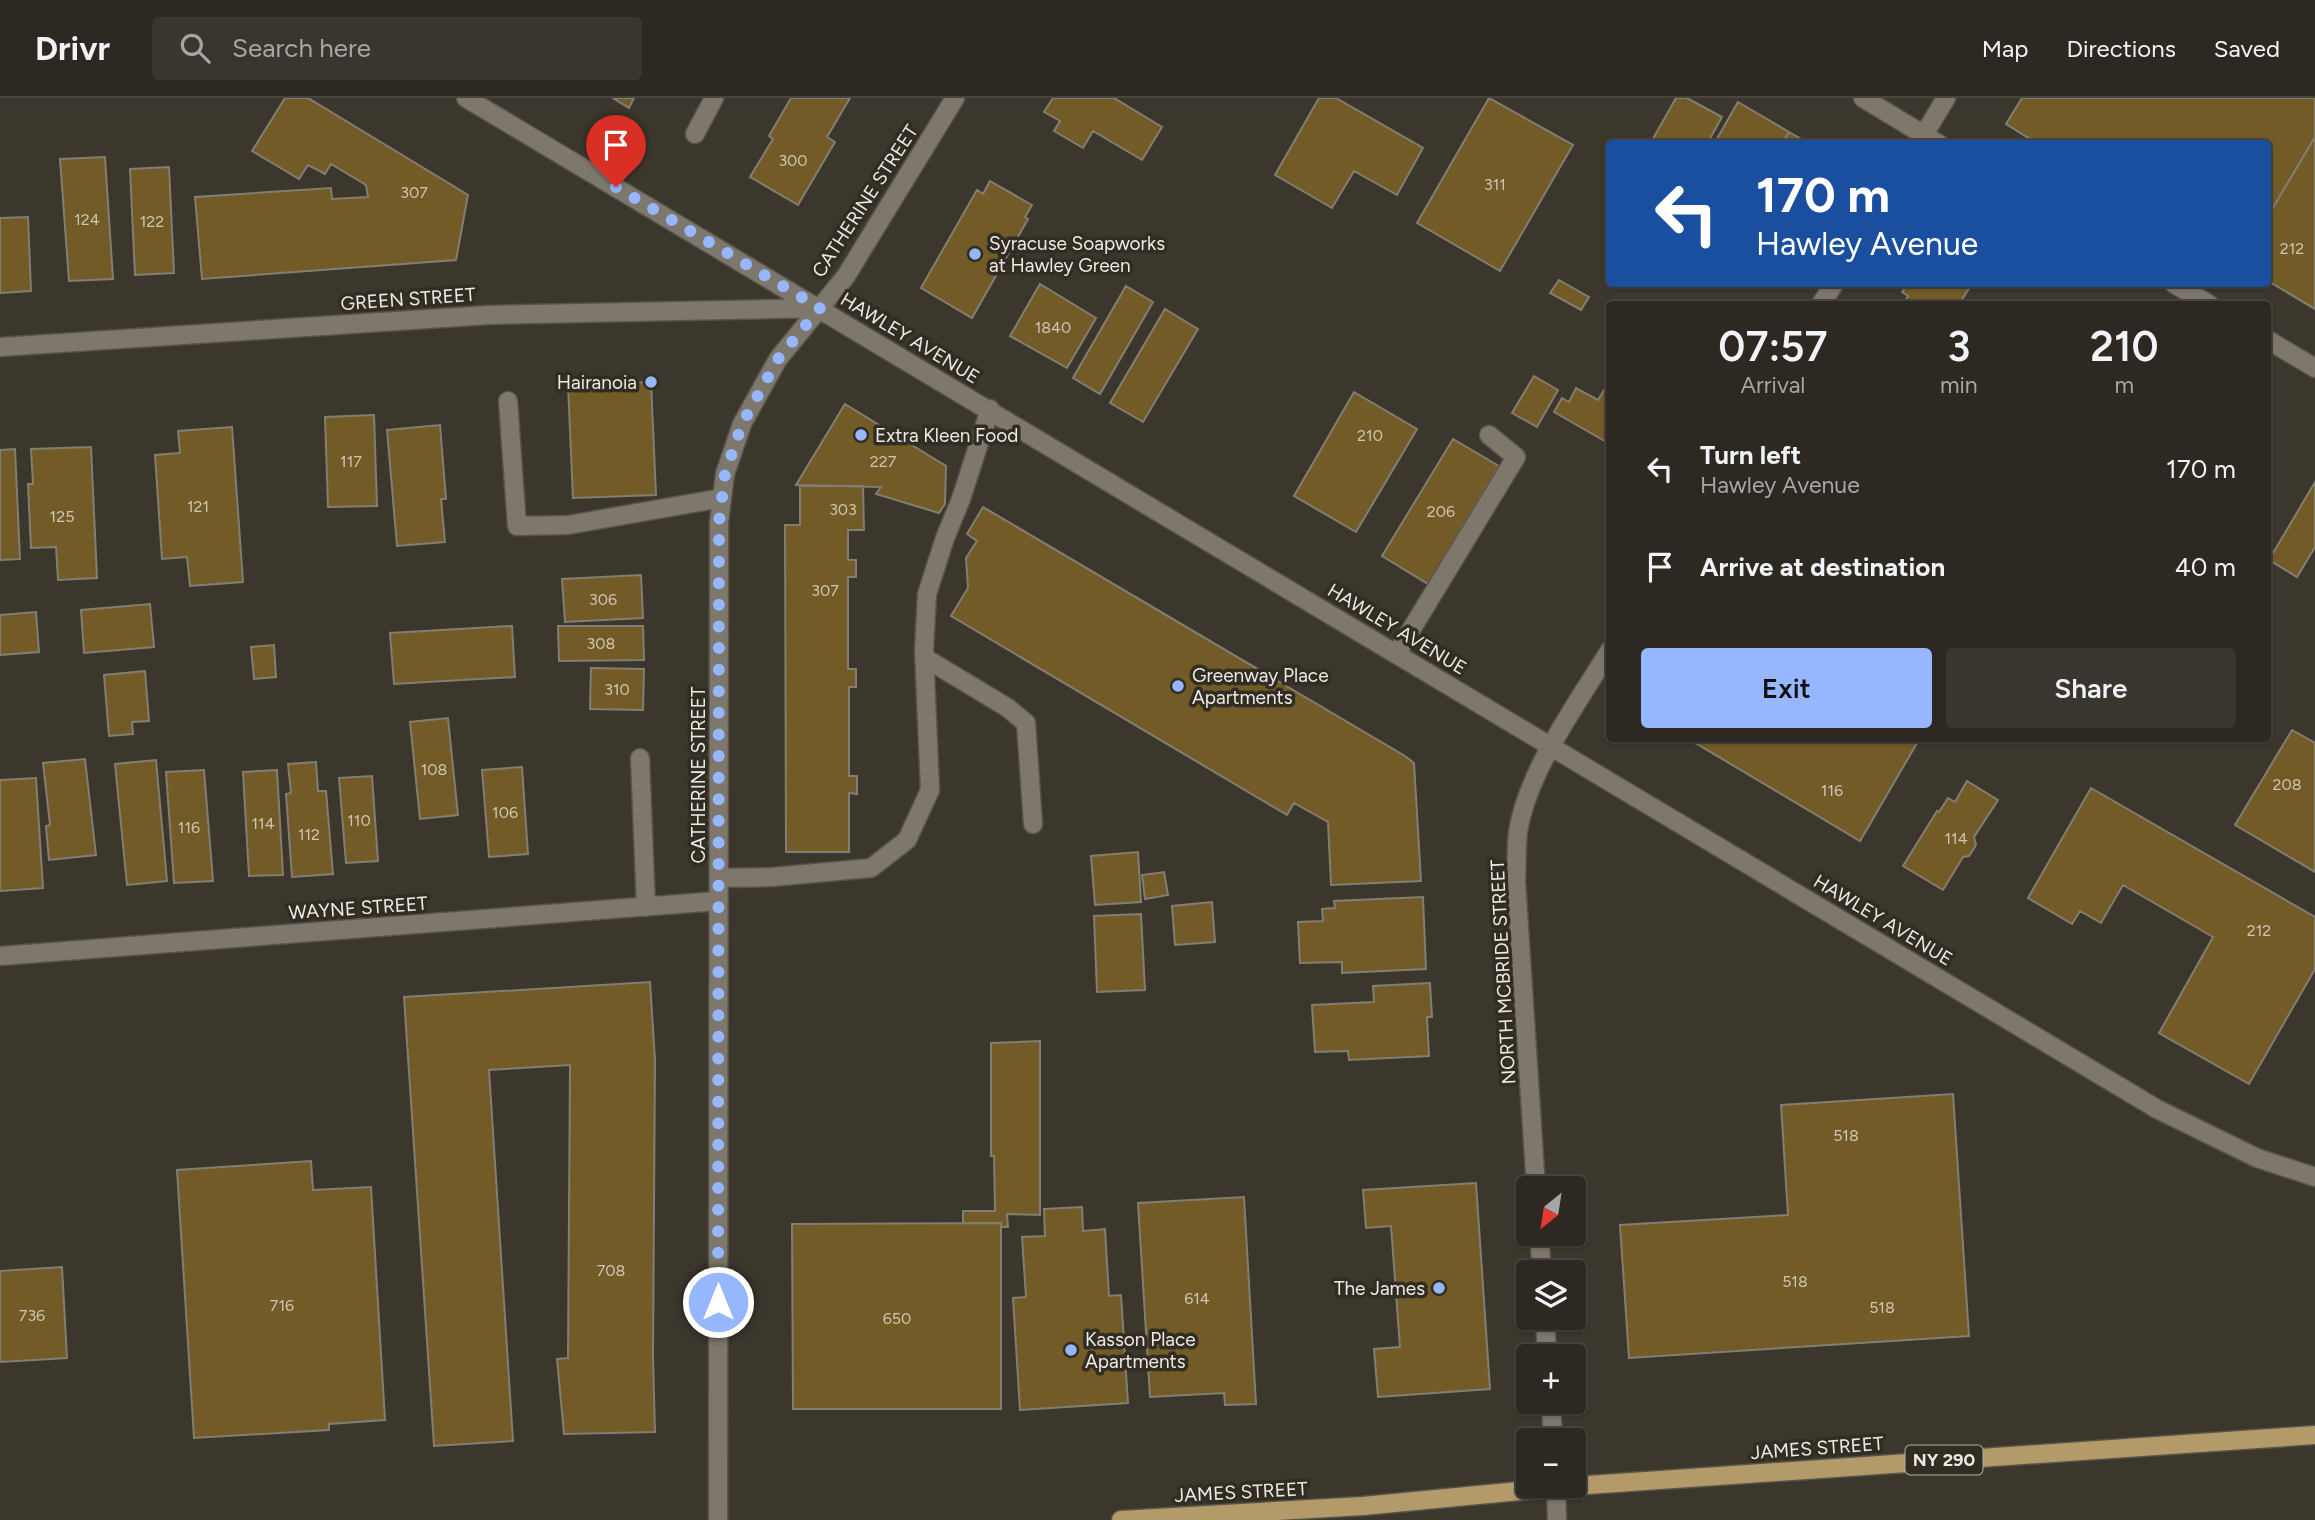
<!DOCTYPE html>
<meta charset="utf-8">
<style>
body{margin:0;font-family:Figtree,sans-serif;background:#39352f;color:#f1f3f6;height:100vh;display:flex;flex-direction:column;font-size:26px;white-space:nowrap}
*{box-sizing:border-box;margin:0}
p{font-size:23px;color:#a7a6a5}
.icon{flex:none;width:38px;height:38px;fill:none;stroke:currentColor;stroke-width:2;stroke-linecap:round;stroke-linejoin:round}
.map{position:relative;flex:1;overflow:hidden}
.side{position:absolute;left:1606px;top:203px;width:665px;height:441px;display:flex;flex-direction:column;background:#2d2922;border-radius:7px;box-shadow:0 2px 5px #0004,0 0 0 2px #484540}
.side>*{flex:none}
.hud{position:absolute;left:1606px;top:42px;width:665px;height:147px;border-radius:7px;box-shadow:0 2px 5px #0004,0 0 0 2px #484540;background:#1a4fa0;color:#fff;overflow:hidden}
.needle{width:46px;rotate:210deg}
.tools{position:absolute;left:1516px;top:1078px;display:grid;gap:14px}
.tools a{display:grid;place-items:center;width:70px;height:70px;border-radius:7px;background:#2d2922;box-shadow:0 2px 5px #0004,0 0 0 2px #484540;font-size:35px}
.pin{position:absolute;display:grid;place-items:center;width:60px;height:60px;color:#fff;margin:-72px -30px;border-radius:50% 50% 50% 0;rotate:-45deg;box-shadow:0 0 7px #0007}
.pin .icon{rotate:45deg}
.me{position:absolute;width:77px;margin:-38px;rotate:0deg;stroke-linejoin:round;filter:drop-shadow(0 0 5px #0008)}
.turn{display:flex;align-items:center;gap:24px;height:147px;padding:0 35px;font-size:32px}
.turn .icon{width:91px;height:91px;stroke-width:2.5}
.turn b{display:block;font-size:49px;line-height:60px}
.eta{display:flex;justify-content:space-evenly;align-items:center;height:119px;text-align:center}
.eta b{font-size:42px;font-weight:600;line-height:49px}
.button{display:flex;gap:14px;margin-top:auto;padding:14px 35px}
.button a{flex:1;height:80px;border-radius:7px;background:#96b6fd;color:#111;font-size:28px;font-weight:600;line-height:80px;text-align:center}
.button a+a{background:#39352f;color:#f1f3f6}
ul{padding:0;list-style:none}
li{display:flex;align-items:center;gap:21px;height:98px;padding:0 35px}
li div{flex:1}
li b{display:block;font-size:26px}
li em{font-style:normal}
header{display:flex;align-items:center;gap:42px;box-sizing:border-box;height:98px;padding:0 35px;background:#2d2922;border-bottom:2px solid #484540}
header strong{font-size:33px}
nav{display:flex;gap:38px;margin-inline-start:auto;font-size:24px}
.search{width:490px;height:63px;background:#39352f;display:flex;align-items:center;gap:18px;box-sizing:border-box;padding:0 24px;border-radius:7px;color:#a7a6a5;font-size:26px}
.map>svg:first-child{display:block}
</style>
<header>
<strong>Drivr</strong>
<div class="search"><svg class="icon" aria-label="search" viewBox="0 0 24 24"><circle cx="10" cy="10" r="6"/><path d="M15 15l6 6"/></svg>Search here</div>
<nav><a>Map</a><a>Directions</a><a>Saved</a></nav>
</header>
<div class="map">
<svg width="2315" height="1422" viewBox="0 0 2315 1422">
<rect width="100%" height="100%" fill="#3c372d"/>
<path fill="#735b27" stroke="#837e72" stroke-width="2" d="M285,0h23l160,97 -12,65 -254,19 -7,-82 136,-9 1,11 36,-2 -2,-12 -35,-21 -6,10 -17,-9 -9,14 -47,-28z
M613,0h21l-5,10z
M791,0h59l-23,39 8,5 -37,63 -48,-28 23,-38 -4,-3z
M1053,0h61l48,29 -20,33 -49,-29 -10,17 -29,-17 6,-10 -16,-9z
M1319,0h17l87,50 -26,47 -43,-24 -22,37 -57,-33z
M1489,0l84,47 -73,126 -83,-48z
M1676,0h11l35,19 -15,27h-57z
M2022,0h293v39l-47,79v-72h-230l-32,-20z
M1738,4l51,30 -7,12h-68z
M1789,34l21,12h-28z
M2315,39v172l-47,-28v-65z
M105,59l8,122 -44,2 -9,-122z
M169,69l5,106 -39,2 -5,-106z
M990,83l42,24 -7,12 3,2 -56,99 -51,-30 56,-98 6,4z
M28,119l3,74 -31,2v-75z
M1559,182l30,17 -8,13 -31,-17z
M1040,186l56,34 -29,50 -57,-32z
M1907,186h65l-11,17 6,3h-64l5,-8 -6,-4z
M1126,188l27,16 -53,92 -27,-16z
M1165,211l33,20 -55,93 -33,-19z
M1534,278l24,14 -21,37 -25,-14z
M651,284l5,113 -83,3 -5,-113z
M1609,284l1,62 -56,-32 8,-14 7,4 7,-14 22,12z
M1354,294l63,37 -61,103 -62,-36z
M845,306l101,62 -1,38 -6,9 -63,-19 5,-7 -85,-2z
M374,317l3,91 -49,1 -3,-90z
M440,327l6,74h-5l4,43 -48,4 -10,-116z
M232,329l11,155 -53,4 -3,-29 -25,2 -7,-104 25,-2 -2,-22z
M1453,341l46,27 -71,118 -46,-28z
M91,349l6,131 -39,2 -2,-33 -25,1 -3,-64h5l-2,-35z
M15,351l5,110 -20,1v-110z
M2315,384v65l-18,30 -28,-17z
M800,388h63l1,44h-16v30h8v17h-8v92h8v18h-7v89h8v18l-8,-1v59h-63l-1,-327h15z
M983,409l422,249 9,7 7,118 -90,4 -3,-63 -34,-19 -7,12 -336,-199 17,-28 -2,-30 11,-17 -10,-7z
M641,477l2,43 -78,4 -3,-43z
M150,506l4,43 -70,6 -3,-43z
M36,514l3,40 -39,3v-40z
M512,528l3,51 -121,7 -4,-51z
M558,528h85l1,34 -85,1z
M274,547l2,32 -22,2 -3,-32z
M591,570l53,1 -1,41 -53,-1z
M145,573l4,50 -17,1 1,12 -24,2 -5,-61z
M448,620l10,97 -38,4 -10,-97z
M2292,632l23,13v129l-80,-47z
M1687,640h233l-60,103z
M85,661l11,96 -47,5 -3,-34 4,-1 -7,-62z
M156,662l11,121 -40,4 -12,-121z
M316,664l2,29h8l7,83 -41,3 -6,-83 5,-1 -3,-29z
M522,669l6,87 -39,3 -7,-87z
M204,672l9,111 -39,2 -8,-111z
M277,672l6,105 -34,1 -6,-104z
M372,678l6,85 -32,2 -7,-85z
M36,680l7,110 -43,3v-111z
M1967,683l31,19 -24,37 2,8 -7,11 -6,1 -20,33 -40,-24 34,-55 2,1 9,-14 7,4z
M2091,690l224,129v52l-66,115 -90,-51 54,-96 -90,-52 -22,38 -21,-12 -8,13 -44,-26z
M1138,754l3,50 -46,3 -4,-49z
M1164,774l4,23 -23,4 -3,-24z
M1423,799l3,72 -84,4v-11l-42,1 -2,-41 25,-1 -1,-12 13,-1 -1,-7z
M1212,804l3,40 -40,3 -3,-39z
M1141,816l4,76 -48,2 -3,-76z
M650,884l5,78 -2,297 2,75 -91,2 -7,-75 11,-1 2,-293 -81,5 24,371 -79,5 -30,-449z
M1430,885l2,34h-5l2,39 -80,4 -1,-9 -33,1 -3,-47 62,-3 -1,-16z
M1040,943v174l-33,-1 1,13h-7v-4h-38v-12h32l-1,-55h-3v-113z
M1953,996l16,242 -340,22 -9,-133 168,-10 -7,-110z
M311,1063l2,29 58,-3 14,233 -56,4v6l-135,8 -17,-268z
M1476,1085l14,206 -112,8 -4,-48 26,-2 -9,-121 -25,2 -3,-38z
M1244,1099l12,207 -31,1 -1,-12 -74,4 -12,-194z
M1082,1109l1,24 22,-2 4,67 12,-1 7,108 -108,7 -7,-112 13,-1 -4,-60 23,-1 -1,-27z
M1001,1125v186h-208l-1,-185z
M62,1169l5,91 -67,4v-91z"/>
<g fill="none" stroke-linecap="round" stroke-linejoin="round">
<g stroke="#58534b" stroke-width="21">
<path id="minor" d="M466,0l1691,1011 100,49 58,19
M1863,0l76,46
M695,36l19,-36
M1919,45l27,-45
M2174,186l35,20
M1821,206l13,-20
M2268,242l47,28
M0,249l489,-32 331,-7
M508,303l9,125 51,-1 154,-27
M1397,555l119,-196 -27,-22
M925,560l83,50 18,15 7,101
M640,660l6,149
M719,780l53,-1 99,-9 36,-28 23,-50 -6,-140 3,-56 18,-56 16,-39 29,-90
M0,858l718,-55
M1536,1090l-20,-307c1,-16 0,-33 2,-49 9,-60 60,-130 92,-182
M1539,1136l3,38
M1545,1220l2,38
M1551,1304l2,38
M1556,1388l1,34
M718,1422l1,-998 6,-48 17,-50 36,-65 68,-83 109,-178"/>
</g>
<g stroke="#58534b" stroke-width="21">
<path id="major" d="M1573,1388l742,-51
M1121,1422l242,-14 209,-20"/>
</g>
<use href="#minor" stroke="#7d776c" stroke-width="18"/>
<use href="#major" stroke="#b39b69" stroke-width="18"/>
</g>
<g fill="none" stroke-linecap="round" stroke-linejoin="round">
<path stroke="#96b6fd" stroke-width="12" stroke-dasharray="0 21.6" d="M616,89l204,121 -42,51 -36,65 -17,50 -6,48 -1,780"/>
</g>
<g fill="#96b6fd" stroke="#322d23" stroke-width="2.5">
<circle cx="975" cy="156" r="7"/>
<circle cx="651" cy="284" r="7"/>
<circle cx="861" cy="337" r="7"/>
<circle cx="1178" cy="588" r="7"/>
<circle cx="1439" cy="1190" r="7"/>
<circle cx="1071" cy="1252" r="7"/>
</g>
<g text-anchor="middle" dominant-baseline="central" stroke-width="7" stroke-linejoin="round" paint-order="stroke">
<g font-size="16" fill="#cec6b4">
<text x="793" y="62">300</text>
<text x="1495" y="86">311</text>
<text x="414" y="94">307</text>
<text x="87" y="121">124</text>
<text x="152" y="123">122</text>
<text x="2292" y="150">212</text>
<text x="1053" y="229">1840</text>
<text x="1370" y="337">210</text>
<text x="351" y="363">117</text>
<text x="883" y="363">227</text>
<text x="198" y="408">121</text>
<text x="843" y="411">303</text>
<text x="1441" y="413">206</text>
<text x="62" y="418">125</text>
<text x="825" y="492">307</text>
<text x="603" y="501">306</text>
<text x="601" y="545">308</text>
<text x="617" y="591">310</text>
<text x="434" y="671">108</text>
<text x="2287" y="686">208</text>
<text x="1832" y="692">116</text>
<text x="505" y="714">106</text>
<text x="359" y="722">110</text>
<text x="263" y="725">114</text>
<text x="189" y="729">116</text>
<text x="309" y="736">112</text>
<text x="1956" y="740">114</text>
<text x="2259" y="832">212</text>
<text x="1846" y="1037">518</text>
<text x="611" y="1172">708</text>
<text x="1795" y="1183">518</text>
<text x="1197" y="1200">614</text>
<text x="282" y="1207">716</text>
<text x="1882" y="1209">518</text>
<text x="32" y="1217">736</text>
<text x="897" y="1220">650</text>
</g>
<rect fill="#322d23" stroke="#b5b1a9" stroke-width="2" x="1905.5" y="1347.5" width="77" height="29" rx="5"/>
<g font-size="18" font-weight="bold" fill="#edeae3">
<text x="1944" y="1362">NY 290</text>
</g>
<g font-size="19" fill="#edeae3" stroke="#322d23">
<text transform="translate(865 103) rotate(-57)">CATHERINE STREET</text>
<text transform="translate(408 201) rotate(-4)">GREEN STREET</text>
<text transform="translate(910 240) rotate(31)">HAWLEY AVENUE</text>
<text transform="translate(1397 531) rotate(31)">HAWLEY AVENUE</text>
<text transform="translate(698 677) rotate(-90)">CATHERINE STREET</text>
<text transform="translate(358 810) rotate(-4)">WAYNE STREET</text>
<text transform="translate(1883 822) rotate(31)">HAWLEY AVENUE</text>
<text transform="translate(1503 874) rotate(-93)">NORTH MCBRIDE STREET</text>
<text transform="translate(1817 1350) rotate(-4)">JAMES STREET</text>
<text transform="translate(1241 1394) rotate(-3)">JAMES STREET</text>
</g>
<g font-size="19" fill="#edeae3" stroke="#322d23" text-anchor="start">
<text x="989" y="145">Syracuse Soapworks<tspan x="989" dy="22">at Hawley Green</tspan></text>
<text x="637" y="284" text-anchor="end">Hairanoia</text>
<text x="875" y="337">Extra Kleen Food</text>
<text x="1192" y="577">Greenway Place<tspan x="1192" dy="22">Apartments</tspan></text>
<text x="1425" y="1190" text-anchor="end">The James</text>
<text x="1085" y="1241">Kasson Place<tspan x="1085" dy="22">Apartments</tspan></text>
</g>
</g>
</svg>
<div class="tools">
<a><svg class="needle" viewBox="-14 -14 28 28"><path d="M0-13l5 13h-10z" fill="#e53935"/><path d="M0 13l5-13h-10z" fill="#a7a6a5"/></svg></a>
<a><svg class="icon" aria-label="layers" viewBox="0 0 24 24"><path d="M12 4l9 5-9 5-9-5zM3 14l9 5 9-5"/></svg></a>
<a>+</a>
<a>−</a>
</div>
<div class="pin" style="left:616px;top:89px;background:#d93025"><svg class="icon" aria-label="arrive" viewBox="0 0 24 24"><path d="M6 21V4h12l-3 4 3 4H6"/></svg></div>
<svg class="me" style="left:718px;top:1204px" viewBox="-20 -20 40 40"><circle r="17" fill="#96b6fd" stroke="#fff" stroke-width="3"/><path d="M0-11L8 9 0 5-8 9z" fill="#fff"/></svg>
<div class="hud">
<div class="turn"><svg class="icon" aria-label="left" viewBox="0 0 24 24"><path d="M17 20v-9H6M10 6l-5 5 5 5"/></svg><div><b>170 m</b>Hawley Avenue</div></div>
</div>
<section class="side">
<div class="eta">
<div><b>07:57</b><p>Arrival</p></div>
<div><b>3</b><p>min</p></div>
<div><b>210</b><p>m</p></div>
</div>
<ul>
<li><svg class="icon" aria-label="left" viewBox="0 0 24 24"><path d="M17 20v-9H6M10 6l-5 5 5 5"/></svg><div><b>Turn left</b><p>Hawley Avenue</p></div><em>170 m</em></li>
<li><svg class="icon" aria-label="arrive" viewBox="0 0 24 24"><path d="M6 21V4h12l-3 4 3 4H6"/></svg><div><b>Arrive at destination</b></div><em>40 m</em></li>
</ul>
<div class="button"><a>Exit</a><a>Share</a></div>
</section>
</div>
